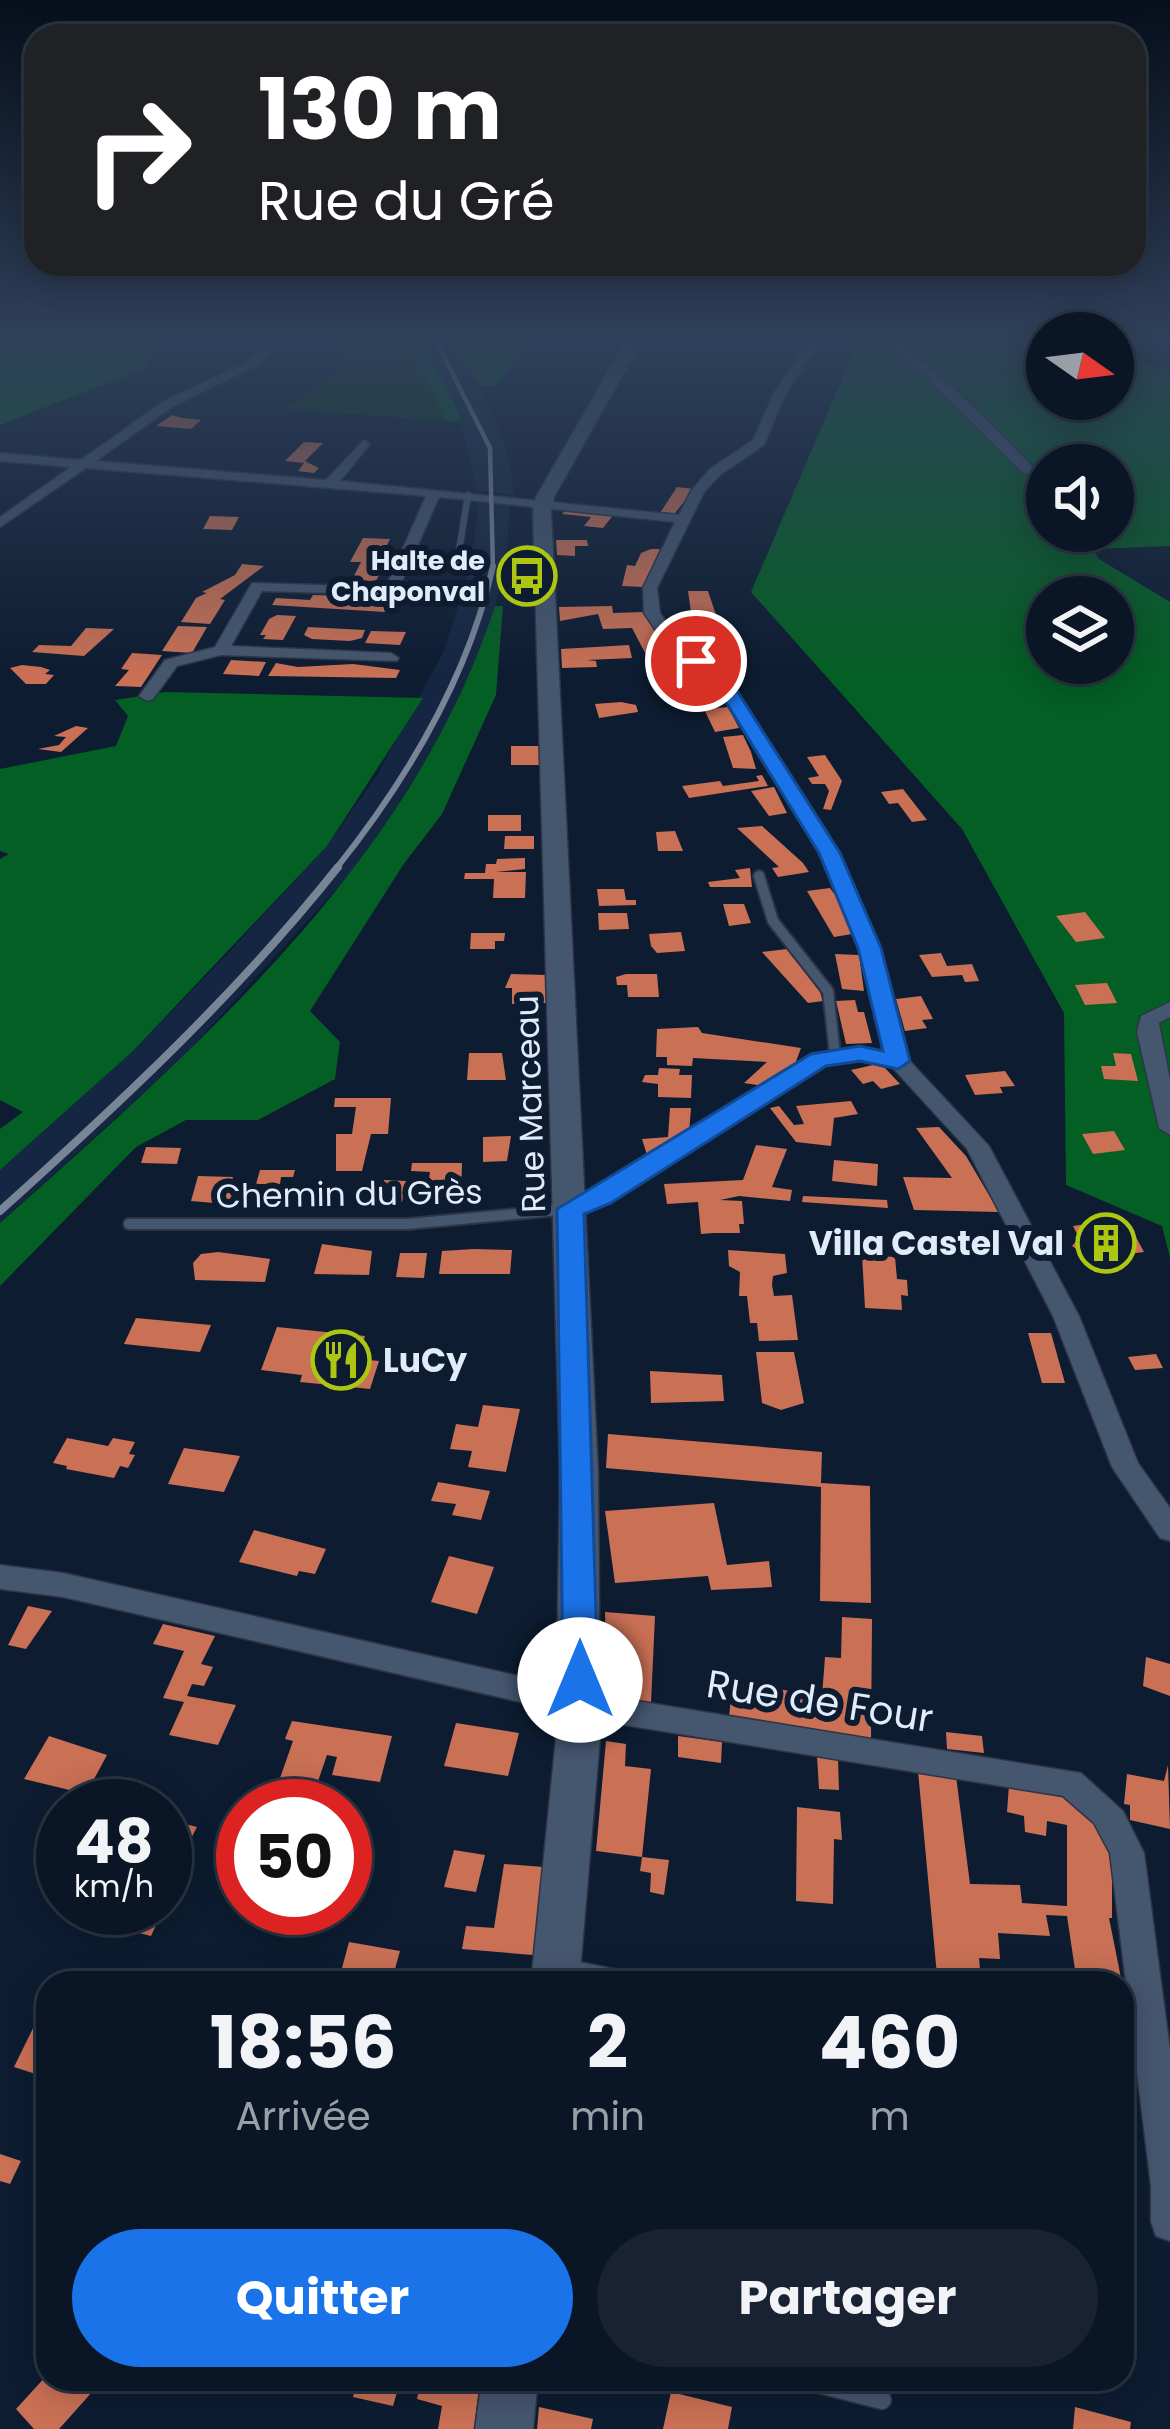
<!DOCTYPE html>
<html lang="fr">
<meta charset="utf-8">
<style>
body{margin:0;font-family:Poppins,sans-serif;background:#182232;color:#f1f3f6;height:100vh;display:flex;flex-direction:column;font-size:45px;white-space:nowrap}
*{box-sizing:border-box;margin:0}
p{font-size:39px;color:#999fa7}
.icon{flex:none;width:66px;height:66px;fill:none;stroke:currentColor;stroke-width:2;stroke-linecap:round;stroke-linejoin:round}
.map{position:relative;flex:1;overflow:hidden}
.sheet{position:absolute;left:36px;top:1971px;width:1098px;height:420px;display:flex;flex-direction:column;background:#0a1525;border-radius:36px;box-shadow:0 6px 30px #0003,0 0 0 3px #2a3442}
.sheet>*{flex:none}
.guide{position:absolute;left:24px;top:24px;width:1122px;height:252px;border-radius:36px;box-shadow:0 6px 30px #0003,0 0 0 3px #2a3442;background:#202124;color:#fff;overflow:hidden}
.needle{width:78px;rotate:104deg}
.controls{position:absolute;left:1026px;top:312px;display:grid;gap:24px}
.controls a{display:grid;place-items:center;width:108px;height:108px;border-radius:50%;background:#0a1525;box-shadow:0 6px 30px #0003,0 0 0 3px #2a3442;font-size:60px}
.speed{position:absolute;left:36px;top:1779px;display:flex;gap:24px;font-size:60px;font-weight:700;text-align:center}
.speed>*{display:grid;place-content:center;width:156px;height:156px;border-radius:50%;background:#0a1525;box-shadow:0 6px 30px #0003,0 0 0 3px #2a3442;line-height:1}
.speed small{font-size:30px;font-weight:400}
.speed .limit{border:18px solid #d22;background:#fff;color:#111}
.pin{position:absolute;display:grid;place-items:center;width:102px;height:102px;color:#fff;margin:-51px;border:6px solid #fff;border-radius:50%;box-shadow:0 3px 12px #0007}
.me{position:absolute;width:132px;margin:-66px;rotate:0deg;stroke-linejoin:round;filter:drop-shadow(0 0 9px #0008)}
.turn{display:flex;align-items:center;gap:42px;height:252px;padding:0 36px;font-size:54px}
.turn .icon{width:156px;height:156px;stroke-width:2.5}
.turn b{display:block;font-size:84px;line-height:102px}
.eta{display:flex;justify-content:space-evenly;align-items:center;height:204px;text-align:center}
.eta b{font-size:72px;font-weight:700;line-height:84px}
.primary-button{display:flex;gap:24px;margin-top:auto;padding:24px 36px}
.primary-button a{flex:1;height:138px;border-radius:72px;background:#1a73e8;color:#fff;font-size:48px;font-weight:700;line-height:138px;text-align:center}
.primary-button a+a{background:#182232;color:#f1f3f6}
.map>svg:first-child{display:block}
</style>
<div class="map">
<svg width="1170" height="2429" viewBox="0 0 1170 2429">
<rect width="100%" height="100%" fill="#0d1c31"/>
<path fill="#142641" d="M408,335h37l28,37 31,69 11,53 -38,-3 -22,-90 -26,-43z
M479,500l31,3 -4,61 -11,42 -21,63 -28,61 -47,73 -46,68 -168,184 -185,168v-53l133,-119 98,-101 96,-104 50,-71 67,-124 27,-86z"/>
<path fill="#093f18" d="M353,335h39l39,52 16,34 -163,-12 52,-36z"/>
<path fill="#045f24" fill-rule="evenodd" d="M8,335h138l-6,4 13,17 -7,12 -146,57v-77z
M392,335h16c24,25 41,51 53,84l-4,3 -10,-1 -16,-34z
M445,335h90l-39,51h-16z
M861,335h186v64h66v-64h20l-3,17 28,17h12v177l-77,3 6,10 71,43v656l-8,-32 -96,-41 -2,-172 -102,-184 -211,-237zM1047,465h66v66h-66zM1047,597h66v66h-66z
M495,606h8l-7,89 -54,119 -39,51 -93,146 30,31 -5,37 -77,41h-72l-50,27 -136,139v-63c197,-176 411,-359 495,-617z
M166,692l257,6 -96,148 -194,205 -133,119v-41l23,-17 -23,-12v-241l9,-5 -9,-3v-82l116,-23 12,-30 -13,-16z"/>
<path fill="#c97055" d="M172,415l11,3 18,2 -10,9 -35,-3z
M304,442l19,1 -18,18 14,7 -5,5 -16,-2 6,-8 -19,-2z
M677,487l17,2 -19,24h-15z
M568,507l47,6 -12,15 -19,-2 7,-9 -29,-3z
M210,516l29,1 -7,13 -29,-1z
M363,538l27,1 -12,24h7l-9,18 -24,-1 9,-18h-11z
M556,540h31l1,6h-13v10l-18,-1z
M651,549h9l-17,38 -21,-1 5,-21 8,1 6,-13z
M242,564l22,2 -44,33 5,1 -15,24 -29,-2 15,-24 11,-5 -5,-1 33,-17z
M688,591h20l12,36 -38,6 -2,-6 13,-1z
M313,595l34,1 -3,5 47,-2 -6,13 -113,-7 4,-7 34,2z
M612,606l1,7 31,-1 17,26 5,27 -14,1 -20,-38 -29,1 -5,-15 -38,7 -1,-14z
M277,615l19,1 -13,24 -20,-1 3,-4h-6l9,-16z
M178,626l29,1 -15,26 -30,-2z
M308,627l57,3 -3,8 -12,3 -38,-2 -8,-4z
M86,628l28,1 -30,27 -52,-4 7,-7 32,1z
M371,631l35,1 -6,13 -35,-2z
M629,645l3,13 -45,2 9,1 1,6 -35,1 -1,-19z
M132,653l30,2 -21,32 -26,-1 14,-16 -8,-1z
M231,660l35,2 -7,14 -36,-2z
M276,663l22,4 55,-3 47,6 -4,8 -128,-2z
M22,665l19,2 9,3 -5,4 9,1 -8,9h-20l-16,-16z
M621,702l15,3 2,7 -39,6 -4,-14z
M728,707l11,21 -24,4 -11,-23z
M76,726l12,2 -27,24 -23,-3 21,-4 7,-8 -12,-1z
M743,735l8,17 5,17 -23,-1 -10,-31z
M511,746h29v19h-29z
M825,755l17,26 -11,29 -8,-1 6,-18 -4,-7h-13l-4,-6 11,-2 -12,-19z
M762,775l6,11 -79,12 -7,-12 38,-5 3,5 36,-5 -3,-5z
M774,787l13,26 -18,3 -18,-25z
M903,789l24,31 -15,2 -14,-19 -9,1 -8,-12z
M488,815h33v16h-33z
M762,826l41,37 6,9 -31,5 -6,-9 7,-1 -42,-39z
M675,831l8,20h-25l-2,-19z
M505,836h29v13h-30z
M525,858v11l-29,3h30l-1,26h-32l1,-19h-30l1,-6h20l1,-9h10l1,-5z
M750,868l2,19h-42l-2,-5 32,-4 -5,-8z
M830,888l18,25 10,20 -24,4 -27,-46z
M597,889h27l2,11h10v5l-37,1z
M723,904h21l7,19 -22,3z
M1085,912l20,26 -29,4 -20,-26z
M598,913h29l2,16 -30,1z
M681,932l4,19 -28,2 -6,-7 -2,-12z
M471,933h34l-1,8h-9v8h-25z
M787,949l33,43 3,9 -15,2 -46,-51z
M941,953l6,13 25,-2 7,17 -14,1 -3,-7 -30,2 -13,-22z
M835,954l24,1 5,36 -22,-2z
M511,974l36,1 1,28 -36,1v-16h-7z
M626,974h31l2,23h-31l-1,-12h-10l-1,-8z
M1107,983l10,20 -32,2 -10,-20z
M921,996l12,23 -11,1 5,8 -22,3 -9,-32z
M855,1000l3,12h6l8,31 -26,1 -10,-43z
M698,1027l4,6 99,15 -7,19 -30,19 -20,-3 23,-21 -74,-4 -1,8 -25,-1v-8h-11l1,-28z
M469,1053h33l4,27h-39z
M1113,1053l18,1 7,27 -34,-2 -3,-13h15z
M873,1065l12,3 15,16 -19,5 -8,-8 -10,3 -12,-14z
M659,1068l21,1 -1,6h13l-1,23 -33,-1v-13l-16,-2 3,-7h13z
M1005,1071l10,15 -15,1 3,6 -28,2 -10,-20z
M335,1098h56l-3,36h-17l-9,37h-26v-37h16l4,-27h-22z
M851,1101l7,13 -24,4 -3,28 -35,-4 -26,-34 9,-2 15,19 10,-1 -8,-18z
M670,1108h21l-2,25 -41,25 -6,-19 26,-2z
M939,1127l27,29 33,56 -85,-2 -11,-33 49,1 -36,-50z
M1114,1131l11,19 -32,4 -11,-20z
M511,1136l-4,25 -24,1v-25z
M756,1145l31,4 -15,38 20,3 -2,11 -51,-5 -19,4 22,1 2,23h-5l1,9h-27l-12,1 -3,-32 -31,2 -3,-20 79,-4z
M146,1147l35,1 -4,16 -36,-1z
M834,1160l44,4 -1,22 -45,-5z
M412,1163h50l-1,37h-35l4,-28 -19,-1z
M260,1170h35l-2,7h-12l-1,7h-24z
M198,1176l35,1 -2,8 11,1 -4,19 -47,-4z
M384,1180l22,1 -4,21 -22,-1z
M311,1184h16l-2,23 -59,-1 5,-17 38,1z
M803,1196l84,4 1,8 -86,-6z
M1094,1223l4,6 32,-3 14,26 -31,4v7l-14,2 -27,-19 7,-8 -6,-12z
M322,1244l50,7 -3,24 -55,-1z
M474,1249l38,1 -2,24h-71l3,-23z
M728,1250l57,4 2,19 -14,3 -1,9 2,11 18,-1 6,45 -39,1 -2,-18h-7l-3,-27h-8l1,-24 -11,-6z
M218,1252l52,7 -5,23 -70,-2 -2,-17 8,-9z
M400,1253h27l-3,25 -28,-1z
M862,1255l33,2 2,22 10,1 1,16 -7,-1 1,15 -37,-2z
M136,1318l75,7 -11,27 -76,-8z
M277,1327l88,9 -7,23 21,2 -9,28 -70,-7 2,-7 -41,-5z
M1028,1333h23l14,50h-23z
M756,1352h38l10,51 -23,7 -19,-7z
M1156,1354l7,14 -28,2 -7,-13z
M650,1371l72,4 2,26 -73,2z
M483,1405l37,4 -14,63 -38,-5 4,-16 -22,-2 6,-25 22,3z
M608,1434l214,18 -1,31 49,3 1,117 -51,-2 1,-114 -215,-19z
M67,1438l41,8 5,-8 22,4 -6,12 6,1 -7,13 -8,-2 -6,12 -48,-9 1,-3 -14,-3z
M184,1448l56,8 -16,36 -56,-8z
M438,1482l52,9 -9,29 -29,-5 4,-11 -25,-3z
M714,1503l13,62 42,-4 3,26 -61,3 -3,-14 -93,7 -10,-72z
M254,1530l72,19 -11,25 -16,-3 -2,5 -58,-14z
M449,1556l45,11 -17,47 -46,-12z
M28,1606l24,5 -26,38 -18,-4z
M605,1612l50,4 -4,87 -44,-6z
M842,1617l30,2 -1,120 -142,-23 4,-34 89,14 3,-39 16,1z
M163,1624l52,12 -14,28 12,3 -9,19 -12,-2 -5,12 49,9 -18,40 -49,-10 15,-33 -21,-4 21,-47 -31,-7z
M1146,1657l24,7v32l-27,-10z
M292,1721l100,15 -12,46 -48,-7 5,-18 -10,-2 -11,32 -37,-6 14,-40 -8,-2z
M456,1723l63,10 -11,43 -64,-10z
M946,1732l36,4 2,17 -37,-4z
M49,1736l58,19 -21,39 -62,-15z
M678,1736l44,6 -1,21 -43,-6z
M606,1741l20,3 -1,22 26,3 -9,88 -46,-6z
M817,1756l21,3 1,31 -20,-1z
M1168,1765l2,64 -40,-9v-15l-6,-1 3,-30 37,7z
M918,1771l38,5 14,108 50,1 2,18 45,3v-81l-20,-4 -1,15 -21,-4 -1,-16 -17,-4 2,-27 75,15 28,38v80h-3l13,65h-45l-10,-67 -21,-1 4,21 -52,-3 2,26 -21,-1 2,22 -44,-5z
M797,1807l43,5 2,28 -8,-1 -1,65 -37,-3z
M165,1819l32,8 -10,19 -22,-5z
M454,1850l31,5 -9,37 -32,-5z
M642,1857l27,3 -5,35 -14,-3 1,-19 -11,-2z
M504,1864l40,3 -11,88 -71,-6 4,-23 28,2z
M98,1908h66l-13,28 -59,-15z
M349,1942l51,9 -9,32h-53z
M41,2012l7,3v63l-34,-11z
M0,2154l21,7 -11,23 -10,-3z
M48,2374v5h33l12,12 -34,38h-25l-18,-20z
M357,2379h22l-2,7 20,6 -4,14 -40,-9z
M421,2379h59l-6,50h-36l4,-23 -25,-7z
M671,2392l61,15 -4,22h-65z
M539,2407l54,12 -2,10h-54z
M1075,2407l56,15 -1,7h-57z"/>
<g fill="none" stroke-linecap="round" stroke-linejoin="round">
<g stroke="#2d3445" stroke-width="8">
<path id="lane-far2" d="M457,563l11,-68"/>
</g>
<g stroke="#2d3445" stroke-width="14">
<path id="lane-far1" d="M759,876l14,45 55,70 7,63
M129,1224h279l161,-15"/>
</g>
<g stroke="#2d3445" stroke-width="21">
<path id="lane" d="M569,1969l69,14
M800,2379l82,21"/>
</g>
<g stroke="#2d3445" stroke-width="3">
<path id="street" d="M284,335h13l-42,31 -83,41 -76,54 230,19 38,-40 6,4 -30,37 339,34 12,-24 19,-22 43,-29 21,-47 39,-58h11l-38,58 -22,52 -44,30 -16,17 -47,96 3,25 13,19 59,52 97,151 51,113 28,111 81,87 90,170 59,147 32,45v33l-10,-3 -48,-71 -59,-151 -86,-167 -76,-83 -31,-5 -34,4 -217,136 -39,16 -12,-8 254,-155 48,-7 25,5 -25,-104 -49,-113 -91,-145 -59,-52 -17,-25 -1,-25 32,-66 -236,-25 -43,98 -134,-4 -31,55 160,7 8,5 -2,3 -176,-6 -44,11 -24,33 -6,2 -8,-5 26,-36 50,-13 37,-64 134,4 40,-91 -340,-28 -86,59v-10l71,-50 -71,-6v-8l81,7 83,-59 83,-39z
M876,335c32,0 130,106 158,133v6h-10l-95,-94z
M1170,1002v15l-11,6 11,57v55l-11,-7 -22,-96 4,-16z
M0,1565l63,8 549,124 469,76 42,38 21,42 26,197v191l-14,-5 -5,-14v-36l-41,-333 -16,-30 -31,-27 -451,-73 -549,-126 -63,-8z"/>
</g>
<g stroke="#2d3445" stroke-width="3">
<path id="secondary" d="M629,335h16l-91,162 -3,14 47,959 2,268 -21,245h-48l25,-245 4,-268 -27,-959 3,-14z
M482,2379h56l-5,50h-58z"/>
</g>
<use href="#lane-far2" stroke="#45566f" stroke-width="6"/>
<use href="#lane-far1" stroke="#45566f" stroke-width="10"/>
<use href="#lane" stroke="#45566f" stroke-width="18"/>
<use href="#street" fill="#45566f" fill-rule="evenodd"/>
<use href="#secondary" fill="#45566f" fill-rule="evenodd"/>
<path stroke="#788597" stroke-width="4.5" d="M433,335l57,113 3,121"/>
<path stroke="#788597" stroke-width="6" d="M335,870c72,-90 133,-191 158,-304"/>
<path stroke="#788597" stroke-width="8" d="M0,1211c120,-108 237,-217 338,-344"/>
</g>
<linearGradient id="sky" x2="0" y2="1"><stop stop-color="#070f1b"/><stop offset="0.5" stop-color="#2f405a"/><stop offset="1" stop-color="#2f405a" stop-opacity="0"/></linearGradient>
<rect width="1170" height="675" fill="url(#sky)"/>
<path fill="#1a73e8" stroke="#114b97" stroke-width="3" d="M690,657h13l29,26 108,170 41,95 29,113 -12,8 -38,-8 -34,5 -215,137 -27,11 14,466 -5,11 -13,4 -12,-4 -5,-11 -6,-471 254,-155 49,-8 23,5 -25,-103 -39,-95 -100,-162 -29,-26z"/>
<defs>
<g id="bus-ring" transform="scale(3)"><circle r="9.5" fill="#0d1c31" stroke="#acc611" stroke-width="1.5"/><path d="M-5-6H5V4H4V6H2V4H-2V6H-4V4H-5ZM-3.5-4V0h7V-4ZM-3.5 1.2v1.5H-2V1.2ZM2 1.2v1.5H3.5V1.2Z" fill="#acc611"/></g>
<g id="building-ring" transform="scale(3)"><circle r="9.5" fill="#0d1c31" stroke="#acc611" stroke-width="1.5"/><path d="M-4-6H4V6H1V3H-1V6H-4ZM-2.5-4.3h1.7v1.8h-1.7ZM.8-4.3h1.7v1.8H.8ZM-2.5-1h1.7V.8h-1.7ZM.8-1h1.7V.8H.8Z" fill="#acc611"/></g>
<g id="restaurant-ring" transform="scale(3)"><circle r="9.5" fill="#0d1c31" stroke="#acc611" stroke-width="1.5"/><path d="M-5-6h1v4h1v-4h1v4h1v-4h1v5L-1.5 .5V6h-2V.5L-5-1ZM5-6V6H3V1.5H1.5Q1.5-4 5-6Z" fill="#acc611"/></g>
</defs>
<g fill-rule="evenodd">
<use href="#bus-ring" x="527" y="576"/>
<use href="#building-ring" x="1106" y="1243"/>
<use href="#restaurant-ring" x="341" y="1360"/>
</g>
<g text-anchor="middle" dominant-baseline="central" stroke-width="12" stroke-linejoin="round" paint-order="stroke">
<g font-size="27" font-weight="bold" fill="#e1ecfb" stroke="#0d1c31" text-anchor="end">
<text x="485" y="560">Halte de<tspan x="485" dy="31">Chaponval</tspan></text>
</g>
<g font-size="33" fill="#e1ecfb" stroke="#0d1c31">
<text transform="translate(530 1104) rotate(-92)">Rue Marceau</text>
<text transform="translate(349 1194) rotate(-1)">Chemin du Grès</text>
</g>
<g font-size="33" font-weight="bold" fill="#e1ecfb" stroke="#0d1c31" text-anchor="end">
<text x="1064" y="1243">Villa Castel Val</text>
<text x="383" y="1360" text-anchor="start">LuCy</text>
</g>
<g font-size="39" fill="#e1ecfb" stroke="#0d1c31">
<text transform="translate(820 1701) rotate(9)">Rue de Four</text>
</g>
</g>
</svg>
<div class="controls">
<a><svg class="needle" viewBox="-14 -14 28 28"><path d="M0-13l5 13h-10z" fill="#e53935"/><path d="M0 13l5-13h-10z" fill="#999fa7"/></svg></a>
<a><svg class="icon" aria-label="sound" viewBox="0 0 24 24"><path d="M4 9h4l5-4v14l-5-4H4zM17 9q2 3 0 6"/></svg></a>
<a><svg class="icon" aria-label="layers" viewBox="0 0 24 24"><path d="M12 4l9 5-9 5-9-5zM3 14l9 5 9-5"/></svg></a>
</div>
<div class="speed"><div>48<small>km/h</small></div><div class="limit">50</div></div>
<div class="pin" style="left:696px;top:661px;background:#d93025"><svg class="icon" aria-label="arrive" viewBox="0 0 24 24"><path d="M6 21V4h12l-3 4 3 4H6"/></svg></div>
<svg class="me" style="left:580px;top:1680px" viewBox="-20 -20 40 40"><circle r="19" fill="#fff"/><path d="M0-13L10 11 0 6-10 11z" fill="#1a73e8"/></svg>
<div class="guide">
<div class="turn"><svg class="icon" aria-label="right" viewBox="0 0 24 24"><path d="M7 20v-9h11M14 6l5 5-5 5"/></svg><div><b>130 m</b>Rue du Gré</div></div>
</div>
<section class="sheet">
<div class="eta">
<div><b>18:56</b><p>Arrivée</p></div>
<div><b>2</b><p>min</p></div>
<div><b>460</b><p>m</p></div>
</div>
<div class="primary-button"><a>Quitter</a><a>Partager</a></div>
</section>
</div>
